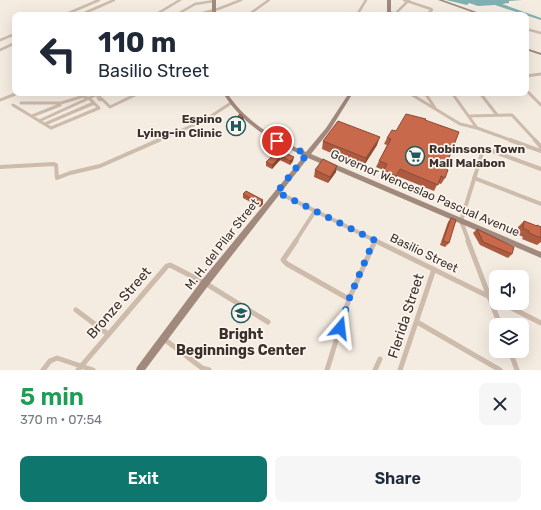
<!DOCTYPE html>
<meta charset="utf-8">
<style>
body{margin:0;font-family:Rubik,sans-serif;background:#f6f6f7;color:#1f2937;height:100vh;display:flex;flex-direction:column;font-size:15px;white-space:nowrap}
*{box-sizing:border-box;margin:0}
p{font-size:13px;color:#747a83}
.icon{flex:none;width:22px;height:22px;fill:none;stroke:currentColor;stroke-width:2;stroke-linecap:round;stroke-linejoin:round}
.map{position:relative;height:370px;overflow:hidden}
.details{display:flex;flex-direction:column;background:#fff;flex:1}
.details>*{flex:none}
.hud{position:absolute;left:12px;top:12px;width:517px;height:84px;border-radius:8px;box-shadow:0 4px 16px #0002;background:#fff;color:#1f2937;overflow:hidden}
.fabs{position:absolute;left:489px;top:270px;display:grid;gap:8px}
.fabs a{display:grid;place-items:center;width:40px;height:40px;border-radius:8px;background:#fff;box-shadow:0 4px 16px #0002;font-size:20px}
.pin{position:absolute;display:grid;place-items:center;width:34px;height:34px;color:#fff;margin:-17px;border:2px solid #fff;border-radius:50%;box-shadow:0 1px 4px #0007}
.me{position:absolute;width:44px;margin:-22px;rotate:17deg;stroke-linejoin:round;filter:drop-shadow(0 0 3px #0008)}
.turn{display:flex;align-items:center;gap:14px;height:84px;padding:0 20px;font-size:18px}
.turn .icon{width:52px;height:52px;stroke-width:2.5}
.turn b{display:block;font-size:28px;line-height:34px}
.round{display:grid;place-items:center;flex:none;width:42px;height:42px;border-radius:8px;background:#f6f6f7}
.headline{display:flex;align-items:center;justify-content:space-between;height:68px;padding:0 20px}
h1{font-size:24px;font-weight:600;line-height:30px;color:#1e9e55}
.primary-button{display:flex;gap:8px;margin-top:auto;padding:8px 20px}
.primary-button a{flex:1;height:46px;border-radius:8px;background:#0f766e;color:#fff;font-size:16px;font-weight:600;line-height:46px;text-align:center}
.primary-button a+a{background:#f6f6f7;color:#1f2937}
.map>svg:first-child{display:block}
</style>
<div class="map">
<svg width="541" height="370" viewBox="0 0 541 370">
<rect width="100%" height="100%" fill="#f4ebe1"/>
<path fill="#7fb0b2" d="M446,0h76l-13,1v2l-7,1 39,14v2l-46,-15 -17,1 -9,-3 -2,2z"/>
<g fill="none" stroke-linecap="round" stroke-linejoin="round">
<path stroke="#cdbbac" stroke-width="2.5" d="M404,0l27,9 1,1 -4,3 3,2
M389,12l13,3
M396,13l13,-13
M64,15l35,-15
M80,15l34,-15
M155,15l25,-15
M176,15l19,-11 19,-3
M195,15l23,-6 23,-9
M248,15l21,-15
M357,15l9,-15
M526,29l15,4
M0,40l15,-6
M0,50l15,-7"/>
<path stroke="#cdbbac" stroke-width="3" d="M526,76l15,-2
M526,90l15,15
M409,93l51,31 17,4 36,13
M425,93l10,15
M452,93l25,35
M480,93l17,22
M98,96l2,1 -2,1 2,2 2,-1 8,8 29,-14
M0,100l18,-7
M21,103h40l23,-7
M13,105l38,23 48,-20 -9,-9 -16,-6
M32,116l28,-11
M469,116l43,-1 24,26
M39,121l61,-28
M45,124l49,-21
M157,141l48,-21 26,-17"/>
<path stroke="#cdbbac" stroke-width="4" d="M510,140l31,11
M535,140l6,7
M0,167l54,-3 2,1 1,13 13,-5 30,-7 59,-26
M474,178l67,26
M277,192l101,50
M295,242l20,-31
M374,242l1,-2
M469,242l-8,-21 22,-71 4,-1 54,20"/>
<path stroke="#cdbbac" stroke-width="5" d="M296,241l-13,19 4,4 62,35
M376,241l120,59
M468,241l32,84
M502,303l39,20
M76,310l32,24
M417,322l83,48
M164,339l38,29 7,2
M510,351l7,19
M43,370l7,-9 7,-3 36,12
M78,370l89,-104 3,-1 35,18 63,39
M327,370l22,-71 26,-58
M375,370l5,-11
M400,370l34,-101"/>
<path fill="#a18a7d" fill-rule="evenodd" d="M212,0h4v15h-4z
M387,0h4v15h-4z
M438,0h5l42,15h-5z
M526,48l15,5v2l-15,-5z
M223,93h4c19,29 48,46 79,59l20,-24 23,-35h4l-23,37 -19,24 230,98v6l-233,-100 -100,128 -63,84h-9l1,-3 65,-87 102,-124c-33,-15 -62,-32 -81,-63z"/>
</g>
<path fill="#ac5a40" d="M243,117l1,4 -11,11 -5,-2v-4z
M425,120l20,48v10l-4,6 -3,-1 -4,8 -37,-15 -4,7 -13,-6 3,-7 -7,-3 11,-22 -3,-1 3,-6 9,-7z
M323,141l54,4 -14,22 -41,-18z
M279,150l14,11 -3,4 -10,-5 -8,9 -6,-3v-4z
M315,170l21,2 -8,11 -14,-6z
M243,194l20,6v4l-3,3 -17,-9z
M451,218l-2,25 -4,4 -5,-2 8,-23z
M524,221l12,5 1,-1 4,2v15l-4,3 -15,-6 1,-2 -6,-3 1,-7z
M477,229l35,25 -4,4 -28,-13 -7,-12z"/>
<path fill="#8c4a34" d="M243,117l1,4 -11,11 -1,-4z
M380,137l-3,8 -14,22 3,-9z
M281,156l-1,4 -8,9v-4z
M294,157l-1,4 -3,4v-4z
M337,166l-1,6 -8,11 2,-6z
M263,200v4l-3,3v-4z"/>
<path fill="#c8694b" stroke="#8c4a34" d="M240,114l3,3 -11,11 -4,-2z
M406,114l20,5 -1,1 34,12 -14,36 3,2 -3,8 -4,-2 -3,9 -38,-16 -4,7 -13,-5 4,-7 -8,-3 12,-22 -4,-1 5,-8 4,1z
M338,121l42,16 -14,21 -43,-17z
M279,150l15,7 -4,4 -9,-5 -9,9 -6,-3z
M323,159l14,7 -7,11 -15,-7z
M246,191l17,9 -3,3 -17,-9z
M451,218l5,2 -7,23 -6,-2z
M524,221l13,5v-1l4,2v11l-12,-5v-2l-6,-3z
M477,229l37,18 -2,7 -29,-12z"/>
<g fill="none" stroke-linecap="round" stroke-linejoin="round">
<path stroke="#1a73e8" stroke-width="7" stroke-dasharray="0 12.6" d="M277,141l30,13 -30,38 97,48 -25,59 -9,29"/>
</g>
<defs>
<g id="hospital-ring" transform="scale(1)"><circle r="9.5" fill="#fbf5ee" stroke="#1f5a5e" stroke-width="1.5"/><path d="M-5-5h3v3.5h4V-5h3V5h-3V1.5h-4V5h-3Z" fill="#1f5a5e"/></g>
<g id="supermarket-ring" transform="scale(1)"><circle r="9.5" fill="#fbf5ee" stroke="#1f5a5e" stroke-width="1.5"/><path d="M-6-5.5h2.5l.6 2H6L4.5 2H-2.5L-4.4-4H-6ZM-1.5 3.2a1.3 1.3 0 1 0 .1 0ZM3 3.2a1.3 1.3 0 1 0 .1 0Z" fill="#1f5a5e"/></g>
<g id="school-ring" transform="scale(1)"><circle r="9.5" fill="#fbf5ee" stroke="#1f5a5e" stroke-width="1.5"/><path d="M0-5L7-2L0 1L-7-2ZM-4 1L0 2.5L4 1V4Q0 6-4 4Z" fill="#1f5a5e"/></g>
</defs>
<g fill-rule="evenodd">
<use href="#hospital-ring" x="236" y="126"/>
<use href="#supermarket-ring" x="415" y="156"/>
<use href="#school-ring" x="241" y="313"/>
</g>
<g text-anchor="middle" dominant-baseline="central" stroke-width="3.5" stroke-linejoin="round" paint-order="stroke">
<g font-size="12" font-weight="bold" fill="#3b302b" stroke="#fbf5ee" text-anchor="end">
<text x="222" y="119">Espino<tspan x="222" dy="14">Lying-in Clinic</tspan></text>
<text x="429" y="149" text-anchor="start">Robinsons Town<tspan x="429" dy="14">Mall Malabon</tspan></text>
</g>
<g font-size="12" fill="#3b302b" stroke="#fbf5ee">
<text transform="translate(425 193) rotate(23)">Governor Wenceslao Pascual Avenue</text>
<text transform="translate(222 244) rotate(-52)">M. H. del Pilar Street</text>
<text transform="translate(424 253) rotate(26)">Basilio Street</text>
</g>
<g font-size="14" fill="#3b302b" stroke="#fbf5ee">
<text transform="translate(119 303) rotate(-49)">Bronze Street</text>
<text transform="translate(406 316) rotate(-72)">Flerida Street</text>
</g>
<g font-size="14" font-weight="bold" fill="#3b302b" stroke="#fbf5ee">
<text x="241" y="334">Bright<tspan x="241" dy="16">Beginnings Center</tspan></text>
</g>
</g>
</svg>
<div class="fabs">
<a><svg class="icon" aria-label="sound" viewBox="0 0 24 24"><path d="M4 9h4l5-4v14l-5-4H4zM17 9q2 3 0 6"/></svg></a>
<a><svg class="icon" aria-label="layers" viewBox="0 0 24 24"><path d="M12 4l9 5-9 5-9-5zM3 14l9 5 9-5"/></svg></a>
</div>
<div class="pin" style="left:277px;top:141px;background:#d93025"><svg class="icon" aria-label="arrive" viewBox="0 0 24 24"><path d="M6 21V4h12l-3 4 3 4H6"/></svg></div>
<svg class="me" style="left:340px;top:328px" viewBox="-20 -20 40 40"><path d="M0-17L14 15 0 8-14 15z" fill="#1a73e8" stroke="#fff" stroke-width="4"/></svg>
<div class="hud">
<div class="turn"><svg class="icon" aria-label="left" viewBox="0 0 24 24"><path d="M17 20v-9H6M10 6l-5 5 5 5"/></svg><div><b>110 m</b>Basilio Street</div></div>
</div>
</div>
<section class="details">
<div class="headline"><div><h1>5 min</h1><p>370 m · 07:54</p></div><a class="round"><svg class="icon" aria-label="close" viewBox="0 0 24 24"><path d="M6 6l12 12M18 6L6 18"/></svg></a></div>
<div class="primary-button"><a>Exit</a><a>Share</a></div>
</section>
